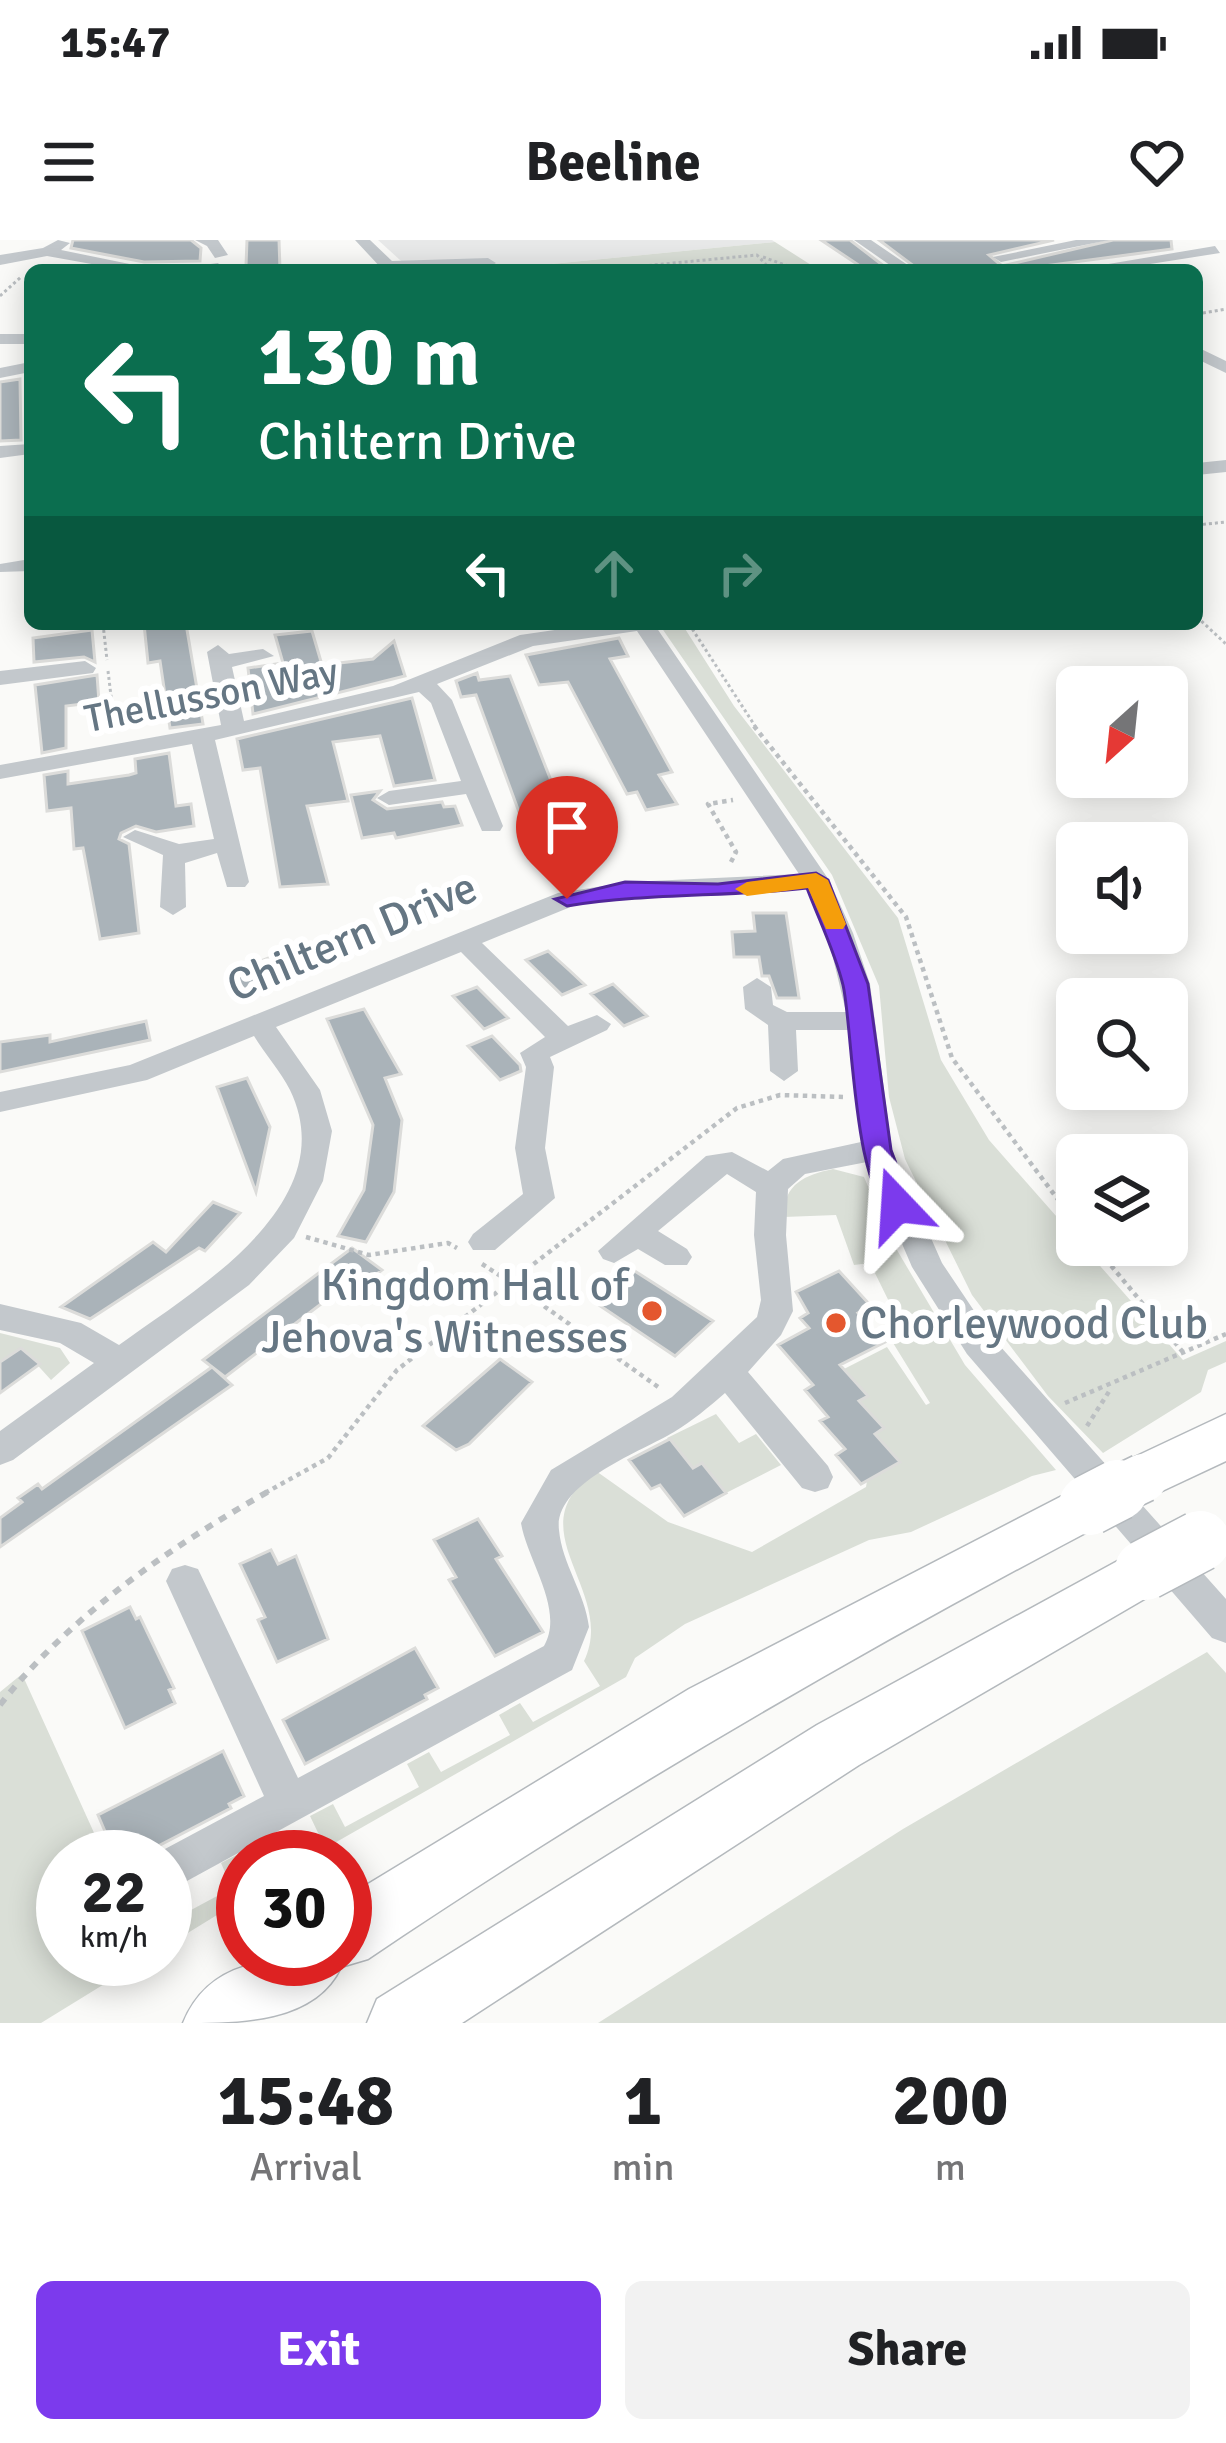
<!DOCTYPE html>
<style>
body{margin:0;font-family:Signika,sans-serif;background:#f2f2f2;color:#202124;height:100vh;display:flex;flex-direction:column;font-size:45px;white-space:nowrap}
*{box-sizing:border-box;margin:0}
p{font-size:39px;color:#757577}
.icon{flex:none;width:66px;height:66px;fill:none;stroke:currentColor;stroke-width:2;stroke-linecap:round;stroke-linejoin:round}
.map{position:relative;height:1783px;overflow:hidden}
.panel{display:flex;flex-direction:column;background:#fff;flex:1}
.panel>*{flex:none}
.hud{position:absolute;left:24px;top:24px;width:1179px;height:366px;border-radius:18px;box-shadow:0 6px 30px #0003;background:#0b6e4f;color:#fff;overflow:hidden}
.needle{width:78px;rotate:207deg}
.tools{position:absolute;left:1056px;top:426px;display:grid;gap:24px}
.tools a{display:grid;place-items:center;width:132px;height:132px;border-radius:18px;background:#fff;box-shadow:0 6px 30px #0003;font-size:60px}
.speed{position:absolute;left:36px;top:1590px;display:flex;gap:24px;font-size:60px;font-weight:700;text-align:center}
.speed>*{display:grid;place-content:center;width:156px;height:156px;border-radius:50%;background:#fff;box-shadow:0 6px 30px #0003;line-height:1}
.speed small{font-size:30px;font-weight:400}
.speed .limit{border:18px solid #d22;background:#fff;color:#111}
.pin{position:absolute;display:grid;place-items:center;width:102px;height:102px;color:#fff;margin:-123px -51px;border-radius:50% 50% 50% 0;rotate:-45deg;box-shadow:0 0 12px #0007}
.pin .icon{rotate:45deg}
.me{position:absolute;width:132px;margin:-66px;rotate:340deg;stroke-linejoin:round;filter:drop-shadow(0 0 9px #0008)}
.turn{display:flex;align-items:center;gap:42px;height:252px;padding:0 36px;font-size:54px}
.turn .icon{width:156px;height:156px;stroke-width:2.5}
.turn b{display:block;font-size:84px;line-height:102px}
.lanes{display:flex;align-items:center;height:114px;padding:0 36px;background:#0003;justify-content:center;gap:60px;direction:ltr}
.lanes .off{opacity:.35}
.eta{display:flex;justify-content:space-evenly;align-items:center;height:204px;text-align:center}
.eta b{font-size:72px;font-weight:700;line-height:84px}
.action{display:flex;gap:24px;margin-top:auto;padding:24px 36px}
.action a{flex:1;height:138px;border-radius:18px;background:#7c3aed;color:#fff;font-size:48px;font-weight:700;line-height:138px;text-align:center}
.action a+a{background:#f2f2f2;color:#202124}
.status{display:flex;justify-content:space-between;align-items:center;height:84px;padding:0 60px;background:#fff;direction:ltr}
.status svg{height:33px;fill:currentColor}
header{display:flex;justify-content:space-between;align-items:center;height:156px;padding:0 36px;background:#fff;font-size:54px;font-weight:700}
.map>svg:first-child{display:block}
</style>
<div class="status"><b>15:47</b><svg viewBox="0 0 49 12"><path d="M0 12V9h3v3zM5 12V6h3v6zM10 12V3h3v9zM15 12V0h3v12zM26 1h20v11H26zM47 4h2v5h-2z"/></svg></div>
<header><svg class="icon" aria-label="menu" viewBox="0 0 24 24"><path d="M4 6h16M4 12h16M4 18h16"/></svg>Beeline<svg class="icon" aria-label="heart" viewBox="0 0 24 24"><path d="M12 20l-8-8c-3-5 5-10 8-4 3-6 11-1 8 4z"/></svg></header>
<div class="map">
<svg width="1226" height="1783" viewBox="0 0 1226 1783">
<rect width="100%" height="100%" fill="#fafaf8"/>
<path fill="#e8e9e9" d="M378,0h394l3,2 -285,28h-79z"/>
<path fill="#dadfd7" d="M775,2l44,28h-329z
M659,384h23l52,82 164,212 43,142 48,80 194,220 43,-19v21l-18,8 -7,22 -98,61 -55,-57 -76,-101 -67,-136 -16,-62 -10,-111 -47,-111z
M833,929l31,8 27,63 74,125 91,105 -24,6 -121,56 -42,8 -184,84 -50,34 -9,19 -316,180h-21l32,-18 -11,-23 23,-12 12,23 74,-40 -12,-23 22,-12 12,20 69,-37 -11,-20 21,-12 13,19 67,-36 -16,-25c34,-71 -71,-131 12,-190l72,51 84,30 114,-65 9,-53 9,-6 -25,-28 -15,-31 43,-22 39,58 4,-2 -40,-65 14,-6 -34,-69 -16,2 -18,-50 -52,2c-1,-33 21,-42 49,-48z
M0,1093l60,15 10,15 -19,17 -29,-32 -22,14z
M716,1174l23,29 17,-9 25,31 -55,28 -23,-30 -11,5 -25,-30z
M1207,1412l19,21v350h-628l305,-194z
M22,1434l83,183h-42v102h82l-104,64h-41v-331z
M248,1609l4,8h-9v42l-78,48v-23l67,-36 -11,-25z"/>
<path fill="#aab3b9" stroke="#dcdcda" stroke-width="3" d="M73,0h118l10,8 -1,13 -56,1 -73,-14z
M247,0h32l1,30 -34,-4z
M821,0h29l39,30h-23z
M879,0h175l-65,15 13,11 111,-26h58l1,9 -158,21h-95z
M20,139l1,61 -21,1v-59z
M144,384h42l17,100 -33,4 -10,-67 -12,2z
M92,390l3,32 -11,-5 -50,5 -1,-24z
M312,391l10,34 51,-6 21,-18 11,35 -152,38 -5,-46 35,-5 -8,-28z
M619,398l9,18 -18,3 62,113 -13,3 18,29 -31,6 -9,-18 -10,2 -59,-112 -29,3 -13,-30z
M477,433l2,7 31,-4 51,130 -7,1 6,16 -31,5 -10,-16 -43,-117 -15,2 -5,-16z
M97,435l2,27 -33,4v42l-24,5 -7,-68z
M412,458l23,82 -41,6 -14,-50 -47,6 15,59 -41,5 21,78 -48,3 -20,-119 -17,2 -6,-31z
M169,513l7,53 15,-2 3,22 -38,6 -20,-6 -15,7 -2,6 10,5 10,89 -39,6 -17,-91 -9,1 -3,-41 -24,3 -3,-36 24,-4v13l61,-9 7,-2 -1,-14z
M380,551l-7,9 14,9 55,-7 2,5 11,-1 7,19 -66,13 -2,-5 -32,5 -11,-43z
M753,673h33l13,85h-22l-8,-22h-7l-3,-19h-25l-2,-25 23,-1z
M548,711l21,19 16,15 -23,10 -36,-35z
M284,712l16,18 -55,21 -15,-18z
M613,744l34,32 -23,10 -33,-32z
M477,747l31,31 -24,11 -31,-33z
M364,769l37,65 -16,4 17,42 -8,72 -28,50 -28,-6 26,-46 9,-65 -46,-106z
M146,781l4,19 -150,32v-30l50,-7v7z
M492,796l28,29 1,6 -21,9 -32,-34z
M247,838l23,49 -14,65 -39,-105z
M213,962l27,11 -35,38 -6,-3 -109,71 -29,-12 92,-65 13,10z
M352,1008l30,22 -24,19 -8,-7 -125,95 -22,-17z
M630,1028l83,53 -38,35 -82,-55z
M839,1031l32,35 -13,7 27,29 -45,23 28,31 -9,5 25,27 -9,6 25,28 -39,22 -25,-29 9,-6 -25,-28 8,-4 -23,-27 8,-5 -35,-40 31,-17 -9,-10 8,-5 -12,-21z
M21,1108l19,16 -40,29v-31z
M500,1119l32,23 -63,62 -13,6 -33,-24z
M212,1127l20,18 -232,162v-29l22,-16 -4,-4 20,-14 4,5z
M670,1199l23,29 9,-5 24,30 -42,23 -24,-31 -9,4 -22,-29z
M478,1279l24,37 -6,3 47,73 -48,24 -46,-76 7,-3 -22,-37z
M271,1310l7,14 18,-8 32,83 -51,23 -19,-42 7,-3 -25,-53z
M130,1367l6,12 4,-2 34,71 -5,2 6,13 -50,25 -43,-97z
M415,1408l23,40 -13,7 2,4 -122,65 -22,-44z
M223,1511l21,45 -15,8 2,4 -94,49h-21l-18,-42z"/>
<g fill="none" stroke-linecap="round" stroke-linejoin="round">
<g stroke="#b4b9bd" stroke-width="3">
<path id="highway" d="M1226,1174v47l-83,39 -19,-6 -8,-16 8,-16z
M1089,1242l19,7 8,16 -8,16c-255,134 -502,277 -740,438l-27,8c-26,56 -102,56 -158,56 29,-70 98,-64 162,-64v-61l344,-209z
M1145,1306l20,7 8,17 -8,17 -306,178 -397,258h-95l10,-24 440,-274z"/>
</g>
<path stroke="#bbbfc2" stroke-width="3" stroke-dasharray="3 3" stroke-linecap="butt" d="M763,17l36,13
M601,30l156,-15 14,15
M0,56l21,-19
M1197,74l29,-5
M1197,285l29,-3
M1197,377l29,27
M103,384l4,36
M689,384l68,105
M108,431l7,58"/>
<path stroke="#bbbfc2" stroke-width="4.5" stroke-dasharray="4.5 4.5" stroke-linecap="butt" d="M114,486l1,6
M754,486l152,191 46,141 125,167
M731,622l5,-10 -28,-48 25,-4
M306,997l63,18 79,-12 9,5
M1094,1005l88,106
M482,1024l28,18 227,-174 43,-13 63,2
M1065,1163l161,-69
M1087,1186l23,-36
M265,1253l63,-35 69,-88 113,-88 151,107"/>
<path stroke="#bbbfc2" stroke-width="6" stroke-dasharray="8 8" stroke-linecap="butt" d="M0,1465c69,-89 173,-160 271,-215"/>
<path fill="#c3c8cc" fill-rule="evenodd" d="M58,0l12,3 -9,7 98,20h-34l-78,-14 -47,9v-10l43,-7z
M195,0h23l10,15 -13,3 -8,-12z
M355,0h15l22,21 96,-3 8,5 -8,5 -105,2z
M854,0h17l44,30h-18z
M1076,0h33l-108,22 -8,-5z
M1215,6l5,7 -108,17h-39z
M218,23l6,7h-57z
M0,94h30v10h-30z
M1197,107l29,14v12l-29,-14z
M30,122v10l-30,6v-10z
M30,204v10l-30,4v-12z
M1226,220v12l-29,3v-12z
M30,319v12l-30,1v-8z
M596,384h58l175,256 24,53 17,51 22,166 50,113 49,73 235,263v44l-14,-5 -245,-284 -55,-87 -45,-105 -62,12 -17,15 -2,46 7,76 -12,24 -33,37 80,94 5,11 -5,11 -13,4 -13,-4 -77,-95c-16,14 -33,28 -51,39 -33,20 -121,51 -115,98 3,34 26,63 30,97l-17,43 -407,223v-36h-15l114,-61 -98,-215 6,-12 13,-4 13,4 100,209 246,-132c21,-36 -17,-86 -23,-123l30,-53 121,-73 85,-80 4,-17 -7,-65 2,-43 -29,-18 -69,57 29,18 5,8 -5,8h-22l-27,-16 -24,14 -11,-4 -5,-8 108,-95 26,-4 36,19 15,-12 78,-17 -13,-112h-52l2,41 -14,10 -14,-10 -2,-46 -23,-16 -2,-22 14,-9 14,9 2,18 14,7h59l-19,-79 -20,-44 -209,12 -25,5 -91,37 86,83 29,-11 14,9 -4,6 -57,27 4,10 -9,81 10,50 -60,52h-22l-5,-8 5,-8 50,-40 -8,-46 11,-81 -6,-14 25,-16 -84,-85 -185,75 44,63 12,41 -9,50 -29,57 -45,47 -236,175 -13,5v-34l94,-68 -34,-20 -60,-13v-26l81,19 38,22c74,-54 226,-141 171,-255 -9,-18 -25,-36 -36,-54l-107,44 -147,32v-20l130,-27 428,-172 71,-11 170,-8 -162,-243 -104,15 -96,38 15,16 51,126 -3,5h-18l-16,-37 -77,11 -12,-7 12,-7 72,-10 -30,-78 -12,-11 -204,48 34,142 -4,5h-18l-10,-34 -32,10 1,44 -13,8 -13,-8 3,-52 -40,-18 12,-7 44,14 35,-5 -22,-95 -192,35v-14l221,-40 -14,-73 11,-7 11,9 34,-5 11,7 -42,11 12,54 149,-35 127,-51z
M85,421l11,7 -3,5 -93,12v-14z"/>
<use href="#highway" fill="#fff" fill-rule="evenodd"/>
<g stroke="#b4b9bd" stroke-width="51" stroke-linecap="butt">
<path id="highway-bridge-far1" d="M1112,1253l31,-15"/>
</g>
<g stroke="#b4b9bd" stroke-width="63" stroke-linecap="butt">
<path id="highway-bridge" d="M1089,1265l29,-15
M1145,1330l55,-29"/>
</g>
<use href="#highway-bridge-far1" stroke="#fff" stroke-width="48"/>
<use href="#highway-bridge" stroke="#fff" stroke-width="60"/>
</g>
<path fill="#7c3aed" stroke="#51269a" stroke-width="3" d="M816,633l12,7 40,104 23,166 20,55 -14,10c-44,-13 -44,-188 -54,-230 -8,-33 -24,-65 -36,-97 -80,9 -161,5 -240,18l-12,-7 70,-17 93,2z"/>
<path fill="#f59e0b" d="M816,633l12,7 18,44 -3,5h-17l-18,-41 -61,8 -12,-7 12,-7z"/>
<g fill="#e4572e" stroke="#fff" stroke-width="4.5">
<circle cx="652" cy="1071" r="12"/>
<circle cx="836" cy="1083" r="12"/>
</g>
<g text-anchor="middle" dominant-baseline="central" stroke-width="12" stroke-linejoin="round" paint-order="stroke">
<g font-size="39" fill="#657683" stroke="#fff">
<text transform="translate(211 455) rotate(-11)">Thellusson Way</text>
</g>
<g font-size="45" fill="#657683" stroke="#fff">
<text transform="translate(352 697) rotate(-23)">Chiltern Drive</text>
</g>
<g font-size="45" fill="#657683" stroke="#fff" text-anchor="end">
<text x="628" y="1045">Kingdom Hall of<tspan x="628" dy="52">Jehova's Witnesses</tspan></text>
<text x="860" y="1083" text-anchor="start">Chorleywood Club</text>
</g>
</g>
</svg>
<div class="tools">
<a><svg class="needle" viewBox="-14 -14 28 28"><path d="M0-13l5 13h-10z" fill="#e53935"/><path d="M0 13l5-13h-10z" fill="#757577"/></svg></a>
<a><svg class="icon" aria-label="sound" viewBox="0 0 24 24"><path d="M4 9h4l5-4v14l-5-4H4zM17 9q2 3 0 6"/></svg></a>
<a><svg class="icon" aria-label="search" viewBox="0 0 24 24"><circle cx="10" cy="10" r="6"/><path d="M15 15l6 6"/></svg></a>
<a><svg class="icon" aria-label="layers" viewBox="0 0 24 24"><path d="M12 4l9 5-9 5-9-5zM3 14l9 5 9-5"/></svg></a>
</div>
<div class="speed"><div>22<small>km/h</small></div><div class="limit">30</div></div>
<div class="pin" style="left:567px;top:659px;background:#d93025"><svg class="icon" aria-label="arrive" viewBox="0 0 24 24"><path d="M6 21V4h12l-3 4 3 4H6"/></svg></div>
<svg class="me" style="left:897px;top:965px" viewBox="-20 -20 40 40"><path d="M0-17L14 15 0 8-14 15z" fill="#7c3aed" stroke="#fff" stroke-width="4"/></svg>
<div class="hud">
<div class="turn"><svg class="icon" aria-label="left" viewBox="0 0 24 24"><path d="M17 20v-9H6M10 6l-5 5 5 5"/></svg><div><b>130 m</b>Chiltern Drive</div></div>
<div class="lanes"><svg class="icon" aria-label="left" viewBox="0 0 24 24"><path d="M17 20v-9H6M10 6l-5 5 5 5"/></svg><svg class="icon off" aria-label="ahead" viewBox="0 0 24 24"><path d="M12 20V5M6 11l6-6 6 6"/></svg><svg class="icon off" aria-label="right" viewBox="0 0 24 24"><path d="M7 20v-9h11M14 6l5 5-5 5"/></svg></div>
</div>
</div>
<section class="panel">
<div class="eta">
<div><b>15:48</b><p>Arrival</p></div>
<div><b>1</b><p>min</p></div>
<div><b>200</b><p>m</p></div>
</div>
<div class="action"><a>Exit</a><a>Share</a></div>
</section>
